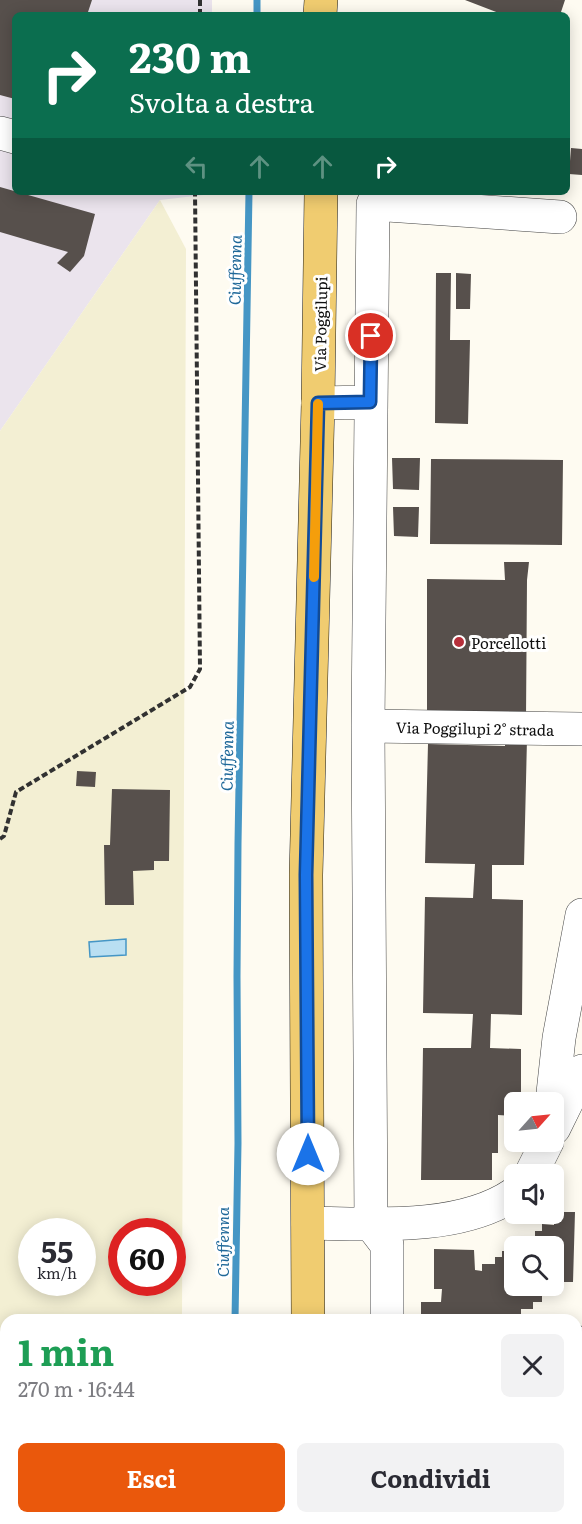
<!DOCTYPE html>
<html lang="it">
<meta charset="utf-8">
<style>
body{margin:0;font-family:Literata,serif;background:#f2f2f3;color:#2b2b33;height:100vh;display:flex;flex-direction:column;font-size:22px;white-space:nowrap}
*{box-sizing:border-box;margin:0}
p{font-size:20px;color:#7c7c81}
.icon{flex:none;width:33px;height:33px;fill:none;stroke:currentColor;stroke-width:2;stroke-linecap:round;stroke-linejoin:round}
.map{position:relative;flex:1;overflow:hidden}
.sheet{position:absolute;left:0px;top:1314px;width:582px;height:210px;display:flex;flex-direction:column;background:#fff;border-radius:18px 18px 0 0;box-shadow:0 3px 15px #0003}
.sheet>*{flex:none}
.guide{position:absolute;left:12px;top:12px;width:558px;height:183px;border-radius:9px;box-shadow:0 3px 15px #0003;background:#0b6e4f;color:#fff;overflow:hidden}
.needle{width:39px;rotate:63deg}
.controls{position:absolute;left:504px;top:1092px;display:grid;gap:12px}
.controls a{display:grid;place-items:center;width:60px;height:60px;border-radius:9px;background:#fff;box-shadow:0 3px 15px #0003;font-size:30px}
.speed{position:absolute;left:18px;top:1218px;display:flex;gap:12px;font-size:30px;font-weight:700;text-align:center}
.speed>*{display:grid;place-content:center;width:78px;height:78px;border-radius:50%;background:#fff;box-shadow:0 3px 15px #0003;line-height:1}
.speed small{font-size:15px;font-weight:400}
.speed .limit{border:9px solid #d22;background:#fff;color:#111}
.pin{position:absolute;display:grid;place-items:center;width:51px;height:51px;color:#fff;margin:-26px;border:3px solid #fff;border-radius:50%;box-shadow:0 2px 6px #0007}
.me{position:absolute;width:66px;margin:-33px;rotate:0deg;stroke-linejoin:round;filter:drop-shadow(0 0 4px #0008)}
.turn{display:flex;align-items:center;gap:21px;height:126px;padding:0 18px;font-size:27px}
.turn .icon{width:78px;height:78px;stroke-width:2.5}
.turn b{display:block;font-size:42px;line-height:51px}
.lanes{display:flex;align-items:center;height:57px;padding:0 18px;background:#0003;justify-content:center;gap:30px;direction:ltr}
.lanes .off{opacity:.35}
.round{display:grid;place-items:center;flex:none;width:63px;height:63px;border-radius:9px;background:#f2f2f3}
.overview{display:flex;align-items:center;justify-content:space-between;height:102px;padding:0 18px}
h1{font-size:36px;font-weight:700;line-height:45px;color:#1e9e55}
.cta{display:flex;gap:12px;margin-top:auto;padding:12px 18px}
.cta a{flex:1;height:69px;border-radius:9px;background:#ea580c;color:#fff;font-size:24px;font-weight:700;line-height:69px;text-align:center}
.cta a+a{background:#f2f2f3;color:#2b2b33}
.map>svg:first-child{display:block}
</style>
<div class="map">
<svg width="582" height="1524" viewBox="0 0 582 1524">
<rect width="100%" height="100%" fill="#fefbf1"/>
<path fill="#ebe4ed" d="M0,0h212v15h-197v177h197v2l-52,6 -160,231z"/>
<path fill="#f3efd3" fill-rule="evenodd" d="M160,200l26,49 -4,1071h-176v198h175v6h-181v-1093zM32,1232h50v50h-50zM122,1232h50v50h-50z"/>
<path fill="#b9dff2" stroke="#4596c5" stroke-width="1.5" d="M126,939v16l-36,2 -1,-15z"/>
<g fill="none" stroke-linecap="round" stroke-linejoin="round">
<path stroke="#4596c5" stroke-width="7" d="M257,15v-15
M235,1320l3,-177 -1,-167 1,-132 11,-652
M232,1524v-6"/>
</g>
<path fill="#57504c" d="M0,0h92l-5,15h-72v84l-15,-4z
M465,0h100l-5,15h-56z
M571,148l11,1v26l-13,-1z
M0,187l95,27 -11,42 -14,16 -13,-9 11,-11 -68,-20z
M436,273h15l-1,67h20l-2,84 -33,-1z
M456,273l15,1 -1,35h-14z
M392,458h28l-1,32 -26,-1z
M431,459l132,1 -1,85 -132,-1z
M393,507h26l-1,30 -24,-1z
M504,562h25l-2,18 -1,138 -99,-7v-132l78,1z
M505,739h22l-3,126h-32v34l31,1 -1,115 -31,-1 -1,34 31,1v53h-7v14l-16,-1v38h-6v27h-71l2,-132h48l2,-34 -50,-1 2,-116 48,1 2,-34 -50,-1 3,-119 77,2z
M77,771l19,1 -1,15 -19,-1z
M112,789l58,1 -1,71h-15v9l-21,1 1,34h-29l-1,-60h6z
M562,1212h13l-2,70h-11v8h-8v6h-12v6h-9v7h-12v6h-7l-1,5h-92v-18h20l1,-13h-8v-40l40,1 1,20 7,1v-7h13v-7h7v-6h12v35h40v-40h-39v-2h7v-6h13v-7h7v-7l12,1v-6h8z
M576,1372h4v58h-4z
M428,1518h43v6h-43z"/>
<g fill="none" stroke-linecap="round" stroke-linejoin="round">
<g stroke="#424242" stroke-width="34">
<path id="minor" d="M0,133l15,4
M318,403l52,-1
M368,726l214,3
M552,1102l7,-64 23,-123
M554,1128l28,-57
M531,1174l16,-32
M308,1223c63,1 152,8 206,-29
M387,1320v-75l-16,-21 -3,-498 5,-522 187,13
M576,1342l6,14
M539,1524l11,-6"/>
</g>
<g stroke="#202020" stroke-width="34">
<path id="major" d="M320,15l1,-15
M308,1320l-2,-445 12,-472 3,-211
M306,1524l1,-6"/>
</g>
<path stroke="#313131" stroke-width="4" stroke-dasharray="6 3" stroke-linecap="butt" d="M200,15v-15
M0,839l4,-3 12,-44 174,-105 10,-18 -5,-477"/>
<use href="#minor" stroke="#fff" stroke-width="33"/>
<use href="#major" stroke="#f0cc70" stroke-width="33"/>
</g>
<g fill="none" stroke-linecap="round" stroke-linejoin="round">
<g stroke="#114b97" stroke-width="15">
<path id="route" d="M308,1154l-2,-279 12,-472 52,-1 1,-66"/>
</g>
<use href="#route" stroke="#1a73e8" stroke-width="10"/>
<path stroke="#f59e0b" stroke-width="10" d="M314,577l4,-173"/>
</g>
<circle fill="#b62f3a" stroke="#fff" stroke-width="2" cx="459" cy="642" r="6"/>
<g text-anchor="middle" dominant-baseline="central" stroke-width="6" stroke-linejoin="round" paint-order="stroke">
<g font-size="15" fill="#0f0f0f" stroke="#fff">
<text transform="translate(320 324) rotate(-89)">Via Poggilupi</text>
<text transform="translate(475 728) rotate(1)">Via Poggilupi 2° strada</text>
</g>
<g font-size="15" fill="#0f0f0f" stroke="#fff" text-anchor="start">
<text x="471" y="642">Porcellotti</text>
</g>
<g font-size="16" font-style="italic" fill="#1f6899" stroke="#fff">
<text transform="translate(234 270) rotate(-89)">Ciuffenna</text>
<text transform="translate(226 756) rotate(-89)">Ciuffenna</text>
<text transform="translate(222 1242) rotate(-90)">Ciuffenna</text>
</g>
</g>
</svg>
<div class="controls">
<a><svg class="needle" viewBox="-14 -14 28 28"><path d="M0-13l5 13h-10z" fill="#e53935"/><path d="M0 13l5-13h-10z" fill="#7c7c81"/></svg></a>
<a><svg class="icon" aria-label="sound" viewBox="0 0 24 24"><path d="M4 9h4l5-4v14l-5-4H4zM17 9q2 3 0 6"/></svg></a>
<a><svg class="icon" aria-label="search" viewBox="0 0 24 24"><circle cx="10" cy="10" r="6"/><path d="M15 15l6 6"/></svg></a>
</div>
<div class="speed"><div>55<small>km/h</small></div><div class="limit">60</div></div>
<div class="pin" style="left:371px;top:336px;background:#d93025"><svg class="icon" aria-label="arrive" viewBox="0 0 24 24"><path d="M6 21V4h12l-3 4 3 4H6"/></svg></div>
<svg class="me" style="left:308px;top:1154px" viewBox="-20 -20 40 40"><circle r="19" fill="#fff"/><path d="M0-13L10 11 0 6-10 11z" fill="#1a73e8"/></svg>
<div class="guide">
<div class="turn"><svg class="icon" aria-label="right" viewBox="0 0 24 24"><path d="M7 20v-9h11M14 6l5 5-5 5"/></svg><div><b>230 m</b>Svolta a destra</div></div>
<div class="lanes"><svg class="icon off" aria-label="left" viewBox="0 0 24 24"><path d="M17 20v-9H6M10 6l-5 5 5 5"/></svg><svg class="icon off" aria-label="ahead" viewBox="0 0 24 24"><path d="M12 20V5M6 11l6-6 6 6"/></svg><svg class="icon off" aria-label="ahead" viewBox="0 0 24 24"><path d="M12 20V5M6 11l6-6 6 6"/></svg><svg class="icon" aria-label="right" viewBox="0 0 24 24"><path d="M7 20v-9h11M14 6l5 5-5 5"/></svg></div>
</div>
<section class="sheet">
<div class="overview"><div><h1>1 min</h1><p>270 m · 16:44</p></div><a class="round"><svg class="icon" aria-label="close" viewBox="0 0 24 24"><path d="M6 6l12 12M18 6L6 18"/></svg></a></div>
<div class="cta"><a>Esci</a><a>Condividi</a></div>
</section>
</div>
